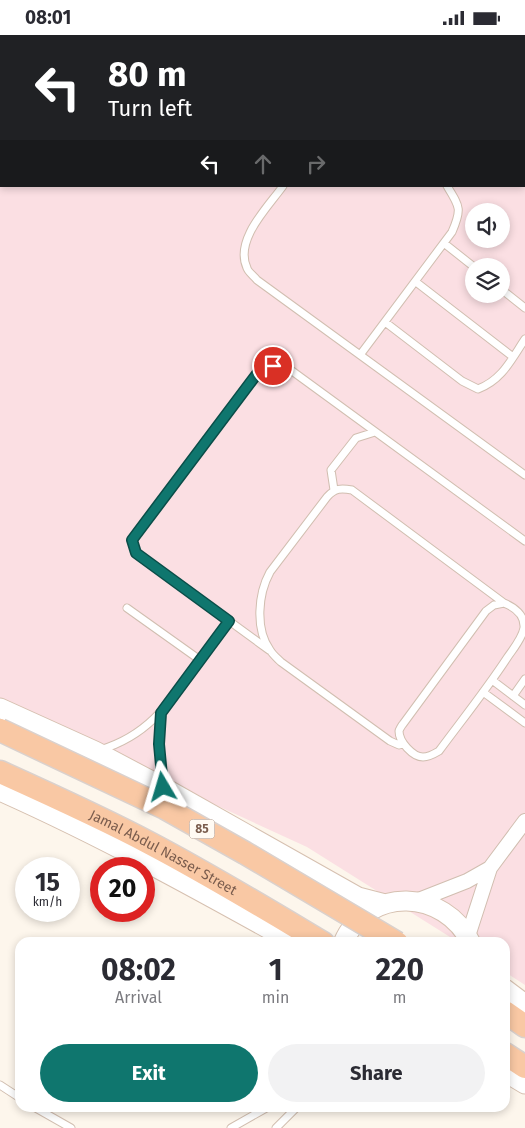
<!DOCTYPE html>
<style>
body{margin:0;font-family:"Fira Sans",sans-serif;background:#f2f2f3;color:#2b2b33;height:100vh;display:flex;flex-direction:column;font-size:19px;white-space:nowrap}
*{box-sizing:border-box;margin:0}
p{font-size:16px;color:#7c7c81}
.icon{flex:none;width:28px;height:28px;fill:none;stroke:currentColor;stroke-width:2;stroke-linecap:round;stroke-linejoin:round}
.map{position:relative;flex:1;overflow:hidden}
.side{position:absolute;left:15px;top:902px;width:495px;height:175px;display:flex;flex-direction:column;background:#fff;border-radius:15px;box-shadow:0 2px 8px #0003}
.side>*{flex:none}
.banner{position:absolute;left:0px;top:0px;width:525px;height:152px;box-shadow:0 2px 8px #0003;background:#202124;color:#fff;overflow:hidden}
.tools{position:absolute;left:465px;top:168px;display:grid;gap:10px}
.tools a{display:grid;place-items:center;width:45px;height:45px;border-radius:50%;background:#fff;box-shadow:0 2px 8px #0003;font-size:25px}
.speed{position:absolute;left:15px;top:822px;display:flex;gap:10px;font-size:25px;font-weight:700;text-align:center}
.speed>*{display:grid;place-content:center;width:65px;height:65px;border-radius:50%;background:#fff;box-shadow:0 2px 8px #0003;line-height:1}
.speed small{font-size:12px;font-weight:400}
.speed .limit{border:8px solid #d22;background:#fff;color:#111}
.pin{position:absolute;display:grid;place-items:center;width:42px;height:42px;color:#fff;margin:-21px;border:2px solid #fff;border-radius:50%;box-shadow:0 1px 5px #0007}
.me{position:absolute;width:55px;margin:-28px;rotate:353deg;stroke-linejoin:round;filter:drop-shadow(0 0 4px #0008)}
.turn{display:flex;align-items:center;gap:18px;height:105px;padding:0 25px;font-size:22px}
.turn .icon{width:65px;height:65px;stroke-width:2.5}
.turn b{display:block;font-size:35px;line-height:42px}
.lanes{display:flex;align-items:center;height:48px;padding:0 25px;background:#0003;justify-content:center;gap:25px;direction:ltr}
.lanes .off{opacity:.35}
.eta{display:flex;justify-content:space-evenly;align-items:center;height:85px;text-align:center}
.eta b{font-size:30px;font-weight:700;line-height:35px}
.button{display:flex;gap:10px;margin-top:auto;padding:10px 25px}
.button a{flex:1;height:58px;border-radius:30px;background:#0f766e;color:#fff;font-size:20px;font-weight:700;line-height:58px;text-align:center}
.button a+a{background:#f2f2f3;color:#2b2b33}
.status{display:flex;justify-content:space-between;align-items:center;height:35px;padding:0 25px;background:#fff;direction:ltr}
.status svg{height:14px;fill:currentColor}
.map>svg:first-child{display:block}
</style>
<div class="status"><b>08:01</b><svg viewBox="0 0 49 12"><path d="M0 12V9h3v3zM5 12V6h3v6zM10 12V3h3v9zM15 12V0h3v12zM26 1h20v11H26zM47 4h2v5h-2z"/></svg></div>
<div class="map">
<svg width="525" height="1093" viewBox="0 0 525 1093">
<rect width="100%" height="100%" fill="#fdf6ec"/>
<path fill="#fbdfe3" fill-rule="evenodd" d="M0,0h525v950l-20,-13v-29l-47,-1 -151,-95 -307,-141zM1,1h523v150h-523zM474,176h27v28h-27zM474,231h27v28h-27z"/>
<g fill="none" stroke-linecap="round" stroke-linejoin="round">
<g stroke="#d1beb0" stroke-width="9">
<path id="service" d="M341,0v1
M387,0v1
M436,0v1
M179,1l1,-1
M0,22l1,1
M283,151c-15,21 -49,54 -36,82 1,4 7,8 10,12l268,195
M445,209l29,23
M416,247l97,75
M501,254l24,19
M385,287l77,59 16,8c24,-9 33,-29 47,-50
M360,320l92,-123c10,-23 8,-25 -5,-46
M334,455l-3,-20 25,-32 19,-6
M504,568c10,4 21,12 20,25 -2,11 -11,21 -17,30 -21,32 -45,62 -68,93 -5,3 -10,6 -16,6 -10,0 -24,-15 -24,-26 0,-1 3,-6 4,-7l83,-113 8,-6z
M127,573l73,52
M269,615l-133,-97 -4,-13 127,-169 14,-5 15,2 237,173
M492,645l33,25
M483,657l42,31
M513,661l12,-17
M161,678l-2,31 3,39
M403,708l-4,2 -9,-4 -109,-79c-4,-4 -8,-7 -11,-12 -15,-21 -12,-56 0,-78l57,-75c8,-9 14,-9 25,-7l152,113
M100,715c50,-15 70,-48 99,-89 10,-13 20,-27 30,-40
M0,1050l20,13
M34,1072l37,21
M231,1093l37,-21
M276,1093l21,-21"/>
</g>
<g stroke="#d1beb0" stroke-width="16">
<path id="minor" d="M416,866l51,-20 23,-13
M468,901l22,-68 35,-47"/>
</g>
<g stroke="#d6c0b0" stroke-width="21">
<path id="secondary" d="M0,673l95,43 68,36 195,110 27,7
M0,756c101,45 197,98 294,152
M343,908c25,-58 102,-54 128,0
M505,954l20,15
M505,1037l20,12"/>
</g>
<g stroke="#dad1cd" stroke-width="25">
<g id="trunk">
<path id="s1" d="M0,737c51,23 102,46 151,72 59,31 115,65 172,99"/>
<path d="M505,977l20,14"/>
<path d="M505,1019l20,13"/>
</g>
</g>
<use href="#service" stroke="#fff" stroke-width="7"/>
<use href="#minor" stroke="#fff" stroke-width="14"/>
<use href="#secondary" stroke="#fff" stroke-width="19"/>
<use href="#trunk" stroke="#f9c8a4" stroke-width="22"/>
<g stroke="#dad1cd" stroke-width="25" stroke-linecap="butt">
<path id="trunk-bridge" d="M0,695l165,78 80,45 152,90"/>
</g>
<use href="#trunk-bridge" stroke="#f9c8a4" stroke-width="22"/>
</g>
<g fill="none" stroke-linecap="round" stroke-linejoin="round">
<g stroke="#0a4d48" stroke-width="12">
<path id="route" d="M163,752l-4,-43 2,-31 68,-92 -93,-68 -4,-13 127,-169 14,-5"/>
</g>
<use href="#route" stroke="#0f766e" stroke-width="9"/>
</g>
<g text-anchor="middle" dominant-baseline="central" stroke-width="4" stroke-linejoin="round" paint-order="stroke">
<rect fill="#fffaf3" stroke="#a28b7f" stroke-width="1" x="189.5" y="784.5" width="25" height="19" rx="4"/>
<g font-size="12" font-weight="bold" fill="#7a5c4d">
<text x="202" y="794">85</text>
</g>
<g font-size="14" fill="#7a5c4d" stroke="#fffaf3">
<text stroke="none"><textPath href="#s1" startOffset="182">Jamal Abdul Nasser Street</textPath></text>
</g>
</g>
</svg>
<div class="tools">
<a><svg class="icon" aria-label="sound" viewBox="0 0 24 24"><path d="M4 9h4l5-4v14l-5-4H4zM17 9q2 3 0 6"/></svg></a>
<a><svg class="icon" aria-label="layers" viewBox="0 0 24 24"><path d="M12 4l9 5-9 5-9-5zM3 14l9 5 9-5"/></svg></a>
</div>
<div class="speed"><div>15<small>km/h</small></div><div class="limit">20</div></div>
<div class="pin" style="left:273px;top:331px;background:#d93025"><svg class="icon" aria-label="arrive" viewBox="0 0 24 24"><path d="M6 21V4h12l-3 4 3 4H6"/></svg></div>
<svg class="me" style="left:163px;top:752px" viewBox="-20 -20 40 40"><path d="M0-17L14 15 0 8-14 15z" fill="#0f766e" stroke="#fff" stroke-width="4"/></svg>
<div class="banner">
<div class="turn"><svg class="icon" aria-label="left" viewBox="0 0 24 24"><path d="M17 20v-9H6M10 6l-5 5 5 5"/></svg><div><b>80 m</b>Turn left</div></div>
<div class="lanes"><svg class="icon" aria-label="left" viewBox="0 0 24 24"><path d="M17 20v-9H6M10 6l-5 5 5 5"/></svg><svg class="icon off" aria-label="ahead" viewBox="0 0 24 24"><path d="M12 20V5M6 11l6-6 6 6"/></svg><svg class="icon off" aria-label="right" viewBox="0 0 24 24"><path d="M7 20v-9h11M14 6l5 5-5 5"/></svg></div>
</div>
<section class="side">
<div class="eta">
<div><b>08:02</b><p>Arrival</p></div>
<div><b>1</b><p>min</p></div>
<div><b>220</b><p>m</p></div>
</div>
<div class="button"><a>Exit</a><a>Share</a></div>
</section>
</div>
